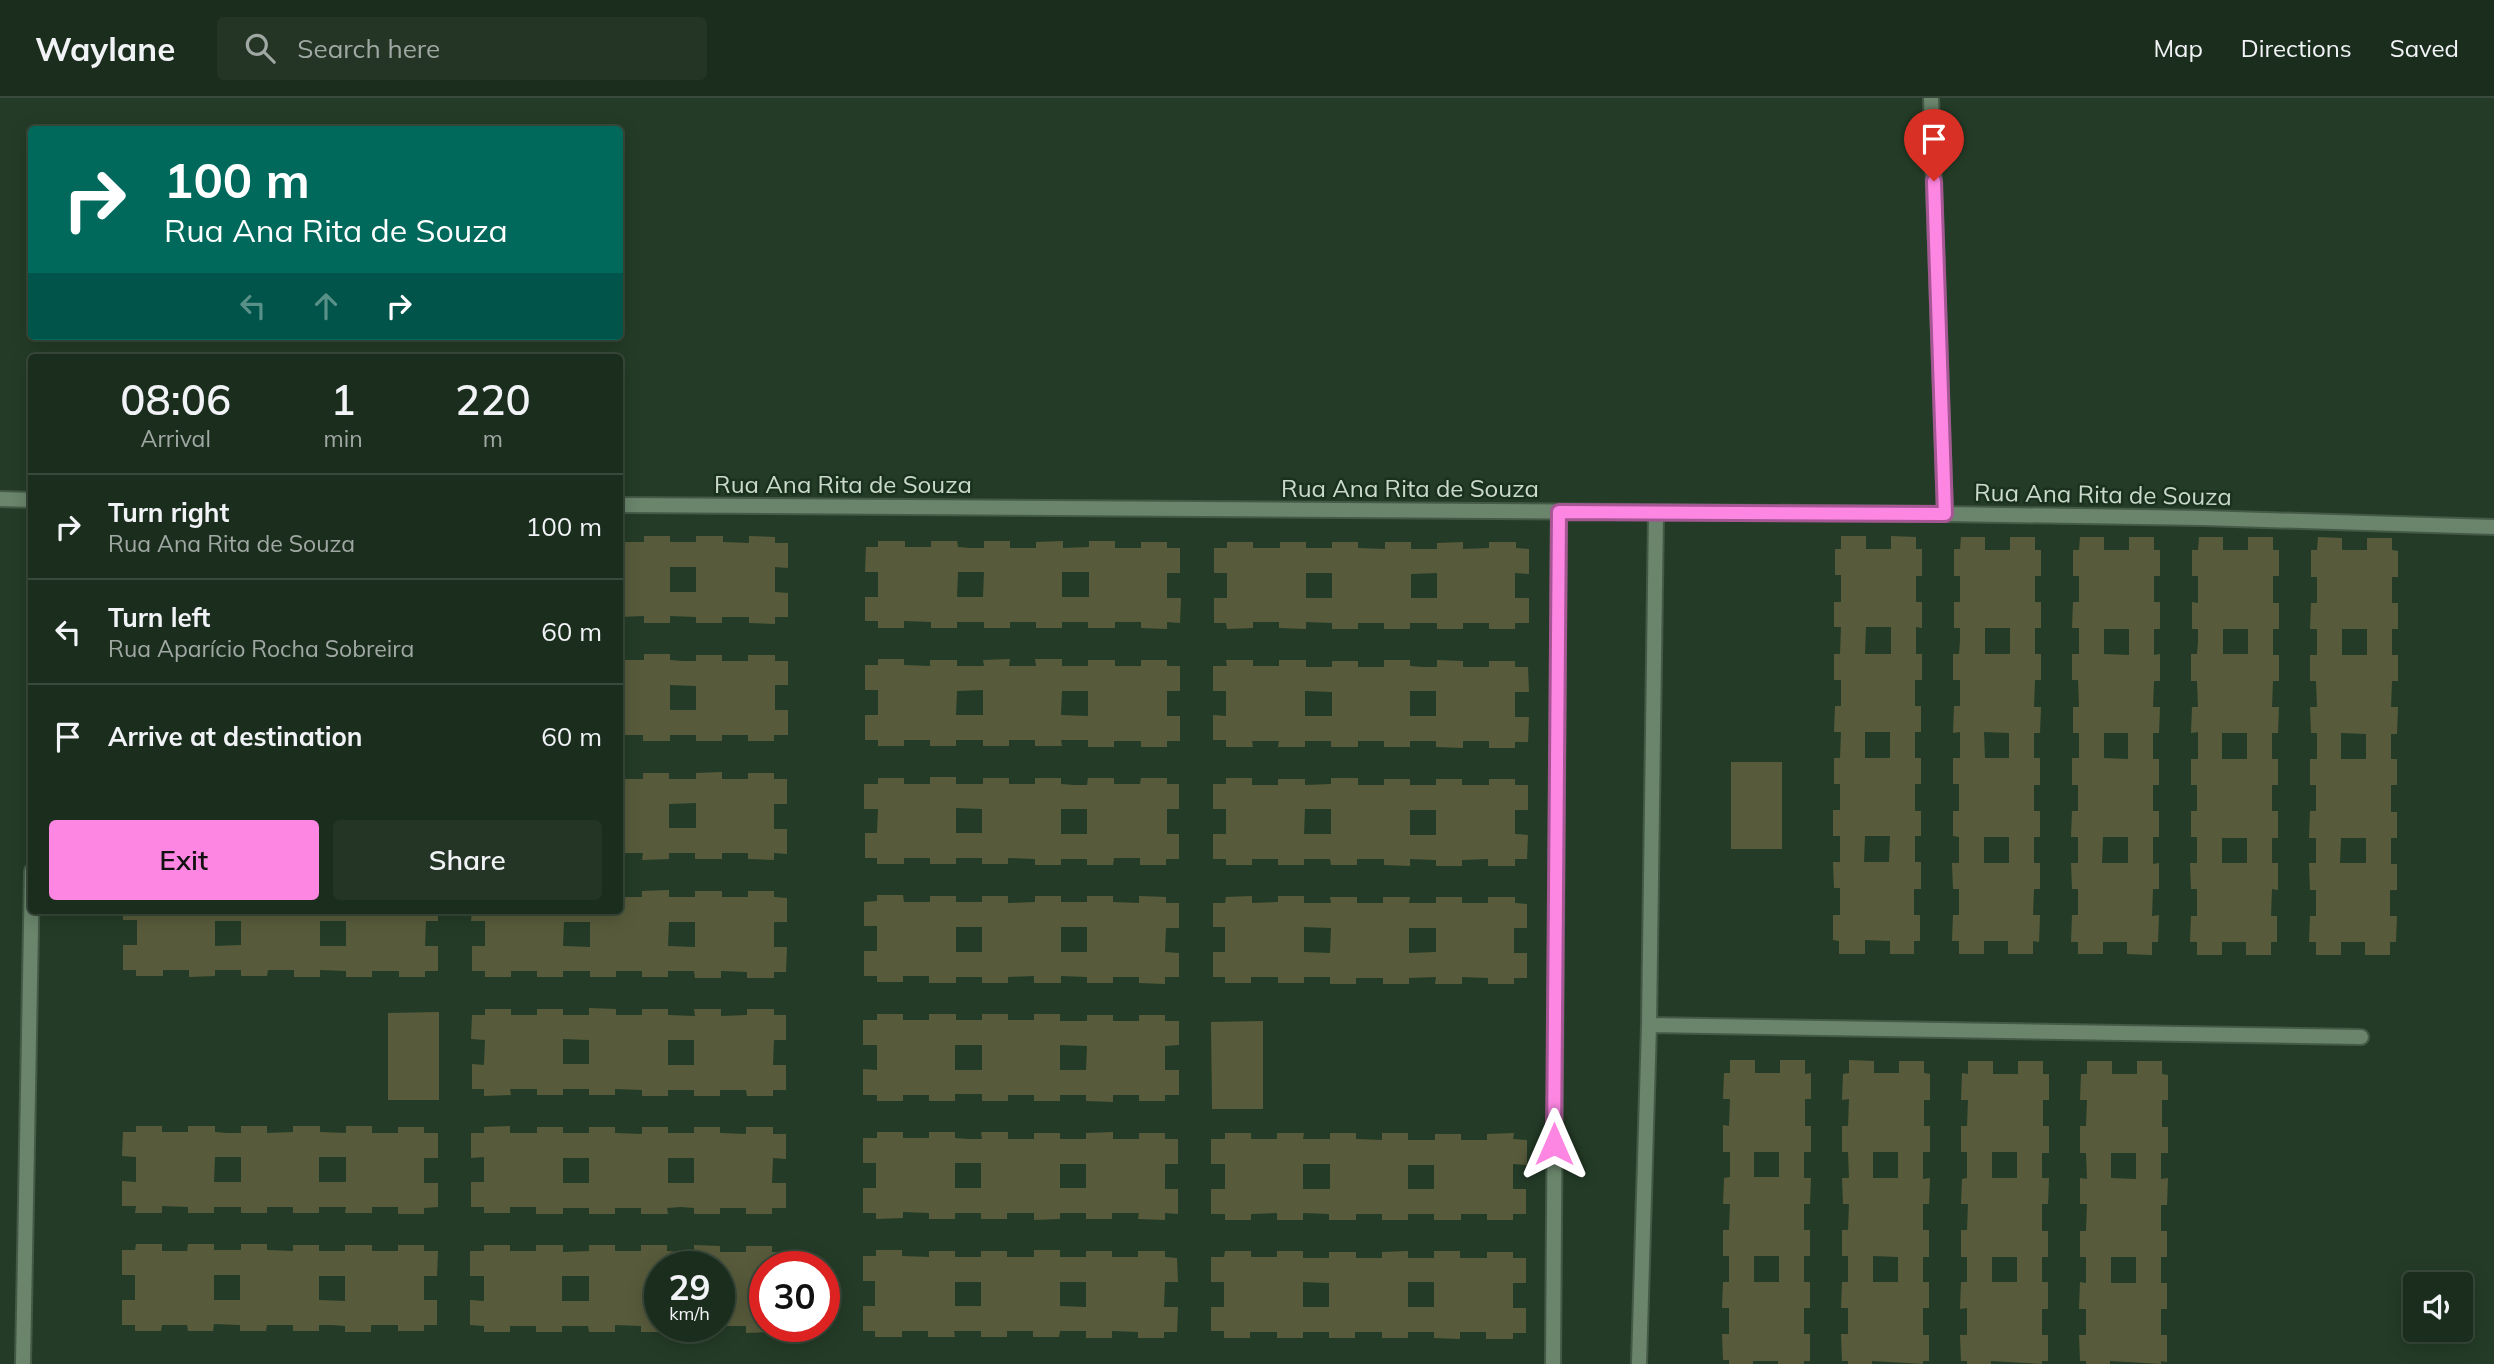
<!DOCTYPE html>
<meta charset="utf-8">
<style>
body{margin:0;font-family:Mulish,sans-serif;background:#243526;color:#f1f3f6;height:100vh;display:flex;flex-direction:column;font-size:26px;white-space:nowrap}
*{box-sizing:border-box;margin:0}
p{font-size:23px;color:#a0a8a4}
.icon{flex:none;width:38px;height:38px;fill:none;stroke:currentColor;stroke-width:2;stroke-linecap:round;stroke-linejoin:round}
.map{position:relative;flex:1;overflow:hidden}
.drawer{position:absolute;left:28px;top:256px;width:595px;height:560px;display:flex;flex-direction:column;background:#1b2d1d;border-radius:7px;box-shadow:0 4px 18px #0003,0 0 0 2px #39493b}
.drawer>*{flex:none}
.hud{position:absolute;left:28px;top:28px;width:595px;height:214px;border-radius:7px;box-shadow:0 4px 18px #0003,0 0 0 2px #39493b;background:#00695c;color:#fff;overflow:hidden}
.buttons{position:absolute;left:2403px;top:1174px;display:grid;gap:14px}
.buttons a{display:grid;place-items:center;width:70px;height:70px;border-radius:7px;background:#1b2d1d;box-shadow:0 4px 18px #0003,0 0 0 2px #39493b;font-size:35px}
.speed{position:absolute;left:644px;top:1153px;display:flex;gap:14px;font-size:35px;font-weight:700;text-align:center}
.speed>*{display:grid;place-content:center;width:91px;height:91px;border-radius:50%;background:#1b2d1d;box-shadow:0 4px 18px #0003,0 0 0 2px #39493b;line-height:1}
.speed small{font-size:18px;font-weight:400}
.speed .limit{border:10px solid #d22;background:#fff;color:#111}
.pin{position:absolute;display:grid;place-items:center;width:60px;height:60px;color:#fff;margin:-72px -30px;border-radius:50% 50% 50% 0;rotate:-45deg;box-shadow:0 0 7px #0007}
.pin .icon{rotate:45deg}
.me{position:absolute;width:77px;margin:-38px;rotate:0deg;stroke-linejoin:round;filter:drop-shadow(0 0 5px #0008)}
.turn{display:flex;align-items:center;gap:24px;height:147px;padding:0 21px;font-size:32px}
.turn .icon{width:91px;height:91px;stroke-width:2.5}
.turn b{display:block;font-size:49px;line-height:60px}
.lanes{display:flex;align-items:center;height:66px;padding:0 21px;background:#0003;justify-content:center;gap:35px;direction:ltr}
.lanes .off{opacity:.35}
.eta{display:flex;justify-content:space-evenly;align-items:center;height:119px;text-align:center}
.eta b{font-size:42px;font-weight:600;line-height:49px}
.button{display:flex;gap:14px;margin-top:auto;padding:14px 21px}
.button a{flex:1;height:80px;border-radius:7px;background:#fd86e2;color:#111;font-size:28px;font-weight:600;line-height:80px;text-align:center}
.button a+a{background:#243526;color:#f1f3f6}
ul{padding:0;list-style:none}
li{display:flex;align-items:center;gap:21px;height:105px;padding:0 21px;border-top:2px solid #39493b}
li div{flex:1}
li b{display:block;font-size:26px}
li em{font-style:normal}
header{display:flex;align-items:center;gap:42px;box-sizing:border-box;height:98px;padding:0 35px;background:#1b2d1d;border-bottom:2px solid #39493b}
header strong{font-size:33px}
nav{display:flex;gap:38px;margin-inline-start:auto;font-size:24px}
.search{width:490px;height:63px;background:#243526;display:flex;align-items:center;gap:18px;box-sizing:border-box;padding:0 24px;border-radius:7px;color:#a0a8a4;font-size:26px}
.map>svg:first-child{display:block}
</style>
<header>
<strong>Waylane</strong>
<div class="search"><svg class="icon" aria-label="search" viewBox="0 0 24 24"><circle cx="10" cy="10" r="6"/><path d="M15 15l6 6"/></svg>Search here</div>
<nav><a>Map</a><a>Directions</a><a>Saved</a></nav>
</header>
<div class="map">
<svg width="2494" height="1266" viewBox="0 0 2494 1266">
<rect width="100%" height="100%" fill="#243c27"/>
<path fill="#585b3b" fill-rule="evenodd" d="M644,438h26v6h26v-6h27v6l26,1v-7l26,1v6h13v25l-13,-1v25l13,1v24h-13v7l-26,-1v-6h-27v6h-26v-6l-26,-1v7h-26v-7l-24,1v-75h24zM670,469h26v25h-26z
M1841,438h25v13h25v-13l25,1v12h6v27h-6v26h6v26l-6,-1v27h6v26h-7v26h6v26h-6v26h6v26h-6v27h6v25h-6v26h6v27h-7v26h6v26h-6v13h-24v-13l-25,-1v14h-26v-13l-6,-1v-25h7v-27h-6l-1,-26h7v-26h-7v-26h7v-26h-6v-26h6l1,-26h-7l1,-26h6v-26h-7v-26h6l1,-27h-7v-25h7v-27h-6v-26h6zM1866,529h25v27h-26zM1865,634h25v26h-25zM1865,738h25l-1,26h-25z
M1961,439h24v13h25v-13h25v13h6v26h-6v26h6v26h-6v26h6v26h-6l-1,27h7l-1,26h-6v25h6v27h-6v26h6v26h-6v26h6v26h-6l-1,26h7l-1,27 -6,-1v13h-25v-13h-24v13h-25v-13h-7l1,-26h6v-26h-6l-1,-26h7v-26l-6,-1v-25h6v-27h-6v-26h7v-26l-7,1 1,-27h6v-26h-7v-26h6l1,-13v-13h-6v-26h6v-26h-6v-27h6zM1985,530h25v26h-25zM1984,634l25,1v25h-24zM1984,739h25v26h-25z
M2080,439h24v13h25v-13h25v13h6v26h-6v26h6v27h-6v26l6,-1v27h-6l-1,26h7l-1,26h-6v26h6v26h-6v26h6v26h-6v27l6,-1v26h-6l-1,27 7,-1 -1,27h-6v13l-25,-1v-12h-24v12h-25v-12h-7l1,-27h6v-26h-6l-1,-26h7v-26h-7l1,-26h6v-26h-6v-27h7v-25h-6v-26h6l-1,-27h-6v-26h7v-26h-7l1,-26h6v-26h-6v-26h6zM2104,531h25v26l-25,-1zM2104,635h24v26l-24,-1zM2103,739h25v26h-26z
M2199,439h24v13h25v-13h25v13h6v26h-6v27h6v26h-6v26h6v26h-6l-1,26h7l-1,26h-6v26h6v26h-6v26h6v27h-6v25h6v27l-6,-1 -1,27h6v26h-6v13h-25v-13h-24v13h-25v-13h-7l1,-26h6v-27h-6l-1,-26h7v-26h-6v-26h6v-26h-6v-26h7v-27l-7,1 1,-26h6l-1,-26h-6v-27h6l1,-12v-13h-6v-27l6,1v-27h-6v-26h6zM2223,531h25v25h-25zM2222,635h25v26h-25zM2222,740h25v25h-25z
M2318,439l24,1v12h25v-12h25v12l6,1v26h-6v26h6v26h-6v26h6v26h-6l-1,26h7l-1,27h-6v25h6v26h-6v27h6v26h-6v26h6v26h-7v26h7l-1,26h-6v13h-25v-13h-24v13h-25v-13h-7l1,-26h6v-26h-6l-1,-27h7v-25h-7l1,-27h6v-26h-6v-26h7v-26h-6l-1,-26h7l-1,-26h-6v-26h7v-26h-7l1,-26h6v-26h-6v-27h6zM2342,531h25v26h-25zM2341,635l25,1v25h-25zM2341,740h25v25h-26z
M878,443h27v6h26v-6h26l1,6 12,1h14v-7h26v7h26v-6l27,-1v7l26,-1v-6h26v7h26v-6h26v6h13v25h-13v25h14l-1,25 -13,-1v7l-26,-1v-6h-26v6h-27v-6h-26v6h-26v-6h-26v6h-26v-6h-27v6h-26v-6l-27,-1v7h-26v-7h-13v-24h13v-25h-13l1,-25h12zM958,474h26l-1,25h-26zM1062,474h27v25h-27z
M1227,444h26v6h27v-6h26v6h26v-6h26v6l27,1v-7h26v7h26v-6l26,-1v7l26,-1v-6h27v6l13,1v25l-14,-1v25h14v25h-14v6h-26v-6h-26v6h-26v-6h-27v6h-26v-6h-26v6h-26v-6l-26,-1v7l-27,-1v-6h-26v6l-26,1 -1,-6h-12v-25h13v-25h-13v-25h13zM1306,475h26v25h-26zM1437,475v25h-26v-24z
M644,556h26v6l13,1h13v-6h26v6h26v-6h27v6h13v24h-13v25h13v25h-14v6h-26v-6h-26v6h-26v-6h-26v6h-27v-6h-23v-75h24zM670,587l26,1v24h-26z
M878,561h26v6l26,1v-6h27v6h27l-1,-6 27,-1 -1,7h27l-1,-7h27v7h26v-6h27v6h26v-6h26v6h13v25h-13v25h13v25h-13v6h-26v-6h-27v6h-26v-7h-27l1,6h-27v-6h-26v6h-26v-6h-27v6h-26v-6h-26v6h-26v-6h-13v-25h13v-25h-13v-25h13zM983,592v25h-27l1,-24zM1062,593h26v25l-27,-1z
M1226,562h27v6h26v-6h27v7h26v-6h26v6h26v-7h26v6l13,1h14v-7l26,1v6h26v-6h26v6h13l1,25h-14v25h14l-1,25h-13v6h-26v-7h-26v7l-27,-1v-6h-26v6h-26v-6h-26v6h-27v-6h-26v6h-27l1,-6h-27l1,6h-27v-7h-13v-25l13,1v-25h-13v-25h14zM1305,593l27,1v24h-27zM1410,593h26v25h-26z
M1731,664h51v87h-51z
M722,674v7h26v-6h26v6h13v25h-13v25h13v25l-13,-1v7l-26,-1v-6h-26v6h-27v-6h-26v6l-27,1 1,-7h-23v-74h23v-6h26v6h27v-6zM696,705v25h-27v-24z
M930,679h26v7h27v-6h26v6h26v-6h26v6l14,1h12l1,-7h26v6h26l1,-6h26v6h12v25h-12v25h12v25h-13v6h-26v-7h-26l-1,7h-26v-6h-26v6h-26v-6l-27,-1v6h-26v-6h-26v6h-26v-6h-26v6h-27v-6h-12v-25h12l1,-24h-14v-25h14v-6h26v6h26zM956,710l26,1v24h-26zM1061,711h26v25h-26z
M1226,680h26v7h26v-6h27v6l26,-1v-6h27v7h26v-6h26v6h26v-6h26v6h27v-6h26v6h13v25h-13v24l13,1 -1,24h-12v7h-27v-7l-26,1v6h-26v-6l-26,-1v7l-26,-1v-6h-27v6h-26l-1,-6h-26v6h-26v-6h-26v6h-26v-6h-13v-25h13v-25h-13v-25h13zM1305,711h26v25h-27zM1410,712h26v25h-26z
M669,792v7h26v-6h27v6h26v-6h26v6l13,1v24h-13v25h13l-1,25h-12v6h-27v-6l-26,-1v7h-26l-1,-7h-26v6h-26v-6h-26v6h-26v-6h-27v6h-26v-6h-26v6h-26v-6h-13v-25h13v-25h-14l1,-11h148v-13h22v-6zM564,824h26v25l-27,-1zM669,824h26v25l-27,-1z
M877,797h26l1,7h26v-6h26v6h26v-6h26v7l27,-1v-6h26v6h26v-6h26v6l26,1v-7l27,1v6h13v25h-13l-1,24 14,1v24h-14v7l-26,-1v-6h-26v6h-26v-6l-26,-1v7h-27v-7l-26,1v6h-26v-6h-26v6h-27v-7h-26v6h-26v-6h-13v-25h13v-25h-13v-24l13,-1zM956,829h26v25h-26zM1061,829h26v25h-26z
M1252,798v7l26,-1v-6h26v7h27l-1,-6h27v6h26v-6h27l-1,6h27v-6h26v6h26v-6h27v6l12,1v24h-13v25h13v25h-13v6h-26v-6l-26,-1v7h-27l1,-7 -27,1v6h-26v-6h-27v6h-26v-7h-26v6h-26v-6h-27v6h-26v-6h-12v-25h12v-25h-12v-24h12l1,-6zM1304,829l27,1 -1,25 -26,-1zM1409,830h27v24l-27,1z
M123,812h315v11h-12l-1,25h13v25h-13v6h-26v-6h-27v6h-26v-6l-26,-1v7h-26v-7h-26l-1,6h-26v-6h-26v6l-26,1v-7h-26v6h-27v-6h-13v-25h14v-25h-14zM215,823h26v24l-26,1zM320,823h26v25h-26z
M589,910l27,1v6h26v-6h26v6l27,1 -1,-7h27v7l26,-1v-6h27v6h12v25h-12l-1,25h13v25h-13v6h-26l-1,-6h-26v6h-26v-6h-26v6h-26v-6l-27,-1v6h-26v-6h-26v6h-26v-6h-27l1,6 -27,1v-7h-12v-25l12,1 1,-25 -14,-1 1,-24h13v-6h26v6h26v-6h26v6h26zM563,941l26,1v24h-26zM668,942h26v25h-26z
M439,914v88h-51v-87z
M877,916h26v6h26v-6h27v6h26v-6h26v6h26v-6h26v7h27v-6h26v6h26v-6h26v6h14v24l-14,1v24h14v25h-14v6h-26v-6h-26v7l-27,-1v-6h-26v6h-26v-6h-26v6h-26v-7h-27v7h-26v-6h-26v6h-26v-6h-14v-26l14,1v-25h-14v-25h14zM955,947h27v25h-27zM1060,947l27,1 -1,24h-26z
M1263,923v88h-51l-1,-87z
M1730,962h25v13h25v-13h25v14l6,-1v26h-6v27h6v26h-7v26h7l-1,26h-6v26h6v26h-6v26h6v26h-6v26h6v27h-6v3h-26v-3h-25v3h-24v-4h-6l-1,-26h7v-26h-7l1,-26h6v-26h-6v-26h6l1,-26h-7l1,-26 6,-1v-25h-7v-27l6,1 1,-27h-7l1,-26h6zM1754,1054h25v25h-25zM1754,1158h25v26h-25z
M1849,962l25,1v12h25v-12h25v12l6,1v26h-6v26h6v26h-7v27l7,-1 -1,26h-6v26h6v27h-6v25h6v26h-6v27h6v26h-6v3l-51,-3v3h-24v-3h-6l-1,-27h7v-26h-7l1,-26h6v-26h-6v-26h6l1,-26h-6l-1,-26h7l-1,-26h-6v-26h6l1,-27 -7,1 1,-26 6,-1zM1873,1054h25v26h-25zM1873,1158l25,1v25h-25z
M1968,963h25v13h25v-13h25v13h6v26h-6v26h6v27h-7v25h7l-1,26h-6v27h6v26h-6v25h6v27h-6v26h6v26h-6v3l-51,-3v3h-24v-3h-6l-1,-26h7v-27l-7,1 1,-27h6v-25h-6v-27h6l1,-26h-7l1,-25 5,-1v-26h-6v-26h6l1,-26h-7l1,-27 6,1zM1992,1054h25v26h-25zM1992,1159h25v25h-25z
M2087,963h25v13h25v-13h25v13l6,1v25h-6v27h6v26h-7v26l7,-1 -1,27h-6v26h6v26h-6v26h6v26h-6v26h6v27l-6,-1v3l-51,-3v3h-24v-3h-6l-1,-26h7v-26h-7l1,-27 6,1v-26h-6v-26h6l1,-27h-7v-26l7,1 -1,-26h-6v-27h6l1,-26h-7l1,-26h6zM2111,1055h25v26l-25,-1zM2111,1159h25v26h-25z
M136,1028h26v6h26v-6h27v6l12,1h14v-7h26v7l26,-1v-6h27v6l26,1v-7h26v7h26v-6h26v6h14v25h-14v25h14v24l-14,1v6h-26v-7h-26v6h-27l1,-6h-27v6h-26v-6h-26v6h-26v-6h-27v6h-26v-6l-26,-1v7h-27l1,-7h-14v-25l14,1v-25l-14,-1 1,-24h13zM215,1059h26v25h-27zM319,1059h27v25h-27z
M510,1028v7h27v-6h26v6h26v-6h26v6l27,1v-7h26v6h26v-6h26v6l26,1v-7h27v7h13v25l-13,-1 -1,25h14v25h-14v6h-26v-6h-26v6h-26v-6l-13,-1 -14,1 1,6h-27v-6h-26v6h-26v-6h-26v6h-27v-7h-26v6h-26v-6h-13v-25h13v-25l-13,1v-25h13v-6zM563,1060h26v25h-26zM668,1060h26v25h-26z
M877,1034h26v6h26v-6h26v6l13,1h14l-1,-7h27v7h26v-6h26v6h26v-6l27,-1v7h26v-6h26v6h13v25h-13v25h13v25l-13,-1v7l-27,-1 1,-6h-27v6h-26v-6h-26v6l-26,1v-7h-27v6h-26v-6h-26v6h-26v-6l-26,-1v6l-27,1v-6h-13v-25h13v-25h-13v-25h14zM955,1065h26v25h-26zM1060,1066h26v24h-26z
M1225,1035h26v6h26v-6h27l-1,6h27v-6h26v6l26,1v-7h26v7h27v-6h26v6h26v-6l27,-1 -1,6 14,1v25l-14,-1v25h13v25h-13v6h-26v-6h-26v6h-27v-6h-26v6h-26v-6h-26v6h-27v-6l-26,-1v7h-26v-7l-26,1v6h-26v-6h-14v-25h14v-25h-14v-25h14zM1303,1066h27v25h-27zM1408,1067h26v24h-26z
M136,1146h26v7h25l1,-7h26v6h27v-6h26v6l26,1v-6h26v6h26v-6h27v6h26v-6h26v6h14l-1,25h-13v24h13v25h-13v6h-26v-6h-27v7h-26v-6l-13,-1h-13v6h-26v-6h-26l-1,6h-26v-6l-26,-1 -1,7h-25l-1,-6h-25l-1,6h-26v-6h-13v-25h13v-25h-13v-25h13zM214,1177h26v25h-26zM319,1178h26v25l-26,-1z
M484,1147h26v6h26v-6h27v7l26,-1v-6h26v6h26v-6h26v6l14,1h13v-7l26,1v6h26v-6h26v6h14v15h-21v59h7v6l-26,1v-7h-27v-59h-59v59h7v6h-26v-6l-26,-1v7h-26l-1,-6h-26v6h-26v-6h-26v6h-26v-6l-14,-1v-25l14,1v-25h-14v-25h14zM562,1178h27v25h-27z
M876,1152h26v6l27,1v-6h26v6h26v-6h26v6h27v-7h26v7h26v-6h26v6h26v-6h27v6l12,1 1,24h-13l-1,25h14l-1,25h-13v6h-26v-6l-26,-1v7h-26v-7h-26l-1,6h-26v-6h-26v6h-26v-6h-27l1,6h-27v-6h-26v6h-27v-6h-12v-25h12v-25h-12v-25h13zM955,1184h26v24h-26zM1060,1184h26v25l-26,-1z
M1225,1153h26v6h26v-6h26v7h26v-6h27v6h26v-6l26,-1v7h26v-7h26v7h27v-6h26v6h13v25h-13v25h13v25h-13v6h-27v-7h-26v7l-26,-1v-6h-26v6h-26v-6h-27v6h-26v-6h-26v6h-26v-6h-27v6h-26v-7h-13v-24h13v-25h-13v-25h13zM1303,1184l26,1v24h-26zM1408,1184h26v25h-26z
M693,1228h27v7l-27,-1z"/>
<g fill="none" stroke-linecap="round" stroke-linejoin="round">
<g stroke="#445a47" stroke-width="18">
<path id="street" d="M1931,0l14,416
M0,401l32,1
M620,407l1325,9 258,4 291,9
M1649,927l712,12
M23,1266l9,-493
M1553,1266l6,-852
M1639,1266l10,-339 7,-512"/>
</g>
<use href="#street" stroke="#6a856c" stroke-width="14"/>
</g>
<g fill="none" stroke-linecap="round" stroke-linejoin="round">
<g stroke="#a45793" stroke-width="18">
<path id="route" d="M1554,1046l5,-632 386,2 -11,-333"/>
</g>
<use href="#route" stroke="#fd86e2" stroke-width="12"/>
</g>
<g text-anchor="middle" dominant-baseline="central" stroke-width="5" stroke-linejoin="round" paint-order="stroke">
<g font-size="24" fill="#cad9cb" stroke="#1a321d">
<text x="843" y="386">Rua Ana Rita de Souza</text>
<text x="1410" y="390">Rua Ana Rita de Souza</text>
<text transform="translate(2103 396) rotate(1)">Rua Ana Rita de Souza</text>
</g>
</g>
</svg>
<div class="buttons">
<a><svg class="icon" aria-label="sound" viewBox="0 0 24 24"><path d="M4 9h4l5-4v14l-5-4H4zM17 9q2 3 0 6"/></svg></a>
</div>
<div class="speed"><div>29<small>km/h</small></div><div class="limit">30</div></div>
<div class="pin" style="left:1934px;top:83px;background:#d93025"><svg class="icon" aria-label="arrive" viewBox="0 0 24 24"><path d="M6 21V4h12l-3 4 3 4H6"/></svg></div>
<svg class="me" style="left:1554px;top:1046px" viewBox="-20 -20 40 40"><path d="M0-17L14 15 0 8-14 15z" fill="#fd86e2" stroke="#fff" stroke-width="4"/></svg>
<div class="hud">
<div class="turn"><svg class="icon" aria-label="right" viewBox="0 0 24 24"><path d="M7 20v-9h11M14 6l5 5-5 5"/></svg><div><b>100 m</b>Rua Ana Rita de Souza</div></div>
<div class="lanes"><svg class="icon off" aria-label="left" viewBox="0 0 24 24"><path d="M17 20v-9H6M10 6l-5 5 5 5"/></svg><svg class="icon off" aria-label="ahead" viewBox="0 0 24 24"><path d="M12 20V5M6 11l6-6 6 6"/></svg><svg class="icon" aria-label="right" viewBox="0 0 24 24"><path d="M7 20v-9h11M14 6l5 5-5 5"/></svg></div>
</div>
<section class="drawer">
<div class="eta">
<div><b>08:06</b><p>Arrival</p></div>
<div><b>1</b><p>min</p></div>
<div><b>220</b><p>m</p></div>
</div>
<ul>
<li><svg class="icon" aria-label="right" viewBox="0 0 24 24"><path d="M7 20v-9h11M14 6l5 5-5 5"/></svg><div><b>Turn right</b><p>Rua Ana Rita de Souza</p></div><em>100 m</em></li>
<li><svg class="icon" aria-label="left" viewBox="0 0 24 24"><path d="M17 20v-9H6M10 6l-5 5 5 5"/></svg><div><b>Turn left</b><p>Rua Aparício Rocha Sobreira</p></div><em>60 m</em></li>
<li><svg class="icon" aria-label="arrive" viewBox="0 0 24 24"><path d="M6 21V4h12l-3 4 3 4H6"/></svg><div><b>Arrive at destination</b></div><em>60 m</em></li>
</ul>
<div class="button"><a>Exit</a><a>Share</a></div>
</section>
</div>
